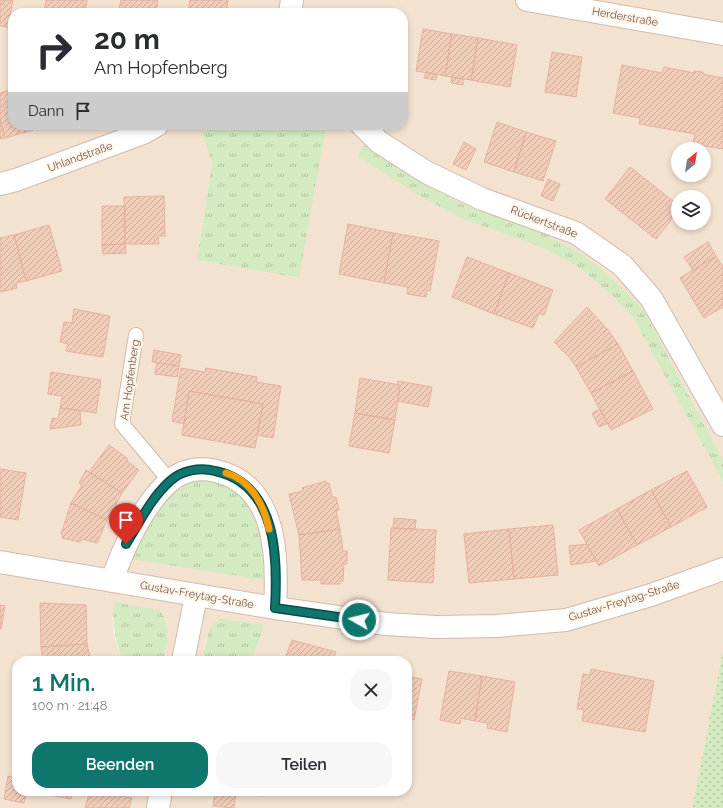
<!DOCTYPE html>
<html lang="de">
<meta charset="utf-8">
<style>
body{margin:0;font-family:Raleway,sans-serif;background:#f7f7f7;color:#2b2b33;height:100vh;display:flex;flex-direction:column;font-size:15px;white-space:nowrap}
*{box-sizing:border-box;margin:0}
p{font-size:13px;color:#7c7c81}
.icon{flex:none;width:22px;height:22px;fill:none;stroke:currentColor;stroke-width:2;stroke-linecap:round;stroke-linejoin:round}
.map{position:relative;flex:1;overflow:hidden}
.side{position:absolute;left:12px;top:656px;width:400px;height:140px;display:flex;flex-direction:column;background:#fff;border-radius:16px;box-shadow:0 2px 6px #0003}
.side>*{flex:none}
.hud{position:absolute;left:8px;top:8px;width:400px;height:122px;border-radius:16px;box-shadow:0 2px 6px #0003;background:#fff;color:#2b2b33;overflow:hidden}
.needle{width:26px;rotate:30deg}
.buttons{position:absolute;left:671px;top:142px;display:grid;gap:8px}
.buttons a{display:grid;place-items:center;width:40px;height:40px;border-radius:50%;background:#fff;box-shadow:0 2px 6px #0003;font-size:20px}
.pin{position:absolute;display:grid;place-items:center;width:34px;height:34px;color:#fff;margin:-41px -17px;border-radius:50% 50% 50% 0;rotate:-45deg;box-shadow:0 0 4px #0007}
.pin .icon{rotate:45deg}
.me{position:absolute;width:44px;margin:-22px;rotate:278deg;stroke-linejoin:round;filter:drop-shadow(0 0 3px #0008)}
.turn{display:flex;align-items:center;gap:14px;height:84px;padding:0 20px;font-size:18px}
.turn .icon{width:52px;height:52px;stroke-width:2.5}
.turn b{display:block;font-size:28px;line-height:34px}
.then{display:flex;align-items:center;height:38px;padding:0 20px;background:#0003;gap:8px;font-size:15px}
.round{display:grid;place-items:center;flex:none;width:42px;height:42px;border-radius:16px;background:#f7f7f7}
.head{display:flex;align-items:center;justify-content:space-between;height:68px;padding:0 20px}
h1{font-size:24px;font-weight:600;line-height:30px;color:#0f766e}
.button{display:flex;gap:8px;margin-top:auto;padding:8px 20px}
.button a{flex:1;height:46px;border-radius:16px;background:#0f766e;color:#fff;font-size:16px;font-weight:600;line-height:46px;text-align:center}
.button a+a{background:#f7f7f7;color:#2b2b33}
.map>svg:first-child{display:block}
</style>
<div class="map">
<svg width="723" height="808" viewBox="0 0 723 808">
<defs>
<pattern id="grass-tufts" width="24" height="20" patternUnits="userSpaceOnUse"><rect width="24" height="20" fill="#d4eac1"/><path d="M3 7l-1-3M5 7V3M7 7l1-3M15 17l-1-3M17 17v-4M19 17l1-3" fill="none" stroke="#b1c09f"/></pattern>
<pattern id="garden-dots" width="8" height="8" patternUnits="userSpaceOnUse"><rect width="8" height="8" fill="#d4eac1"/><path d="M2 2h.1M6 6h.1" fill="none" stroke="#b1c09f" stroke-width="1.8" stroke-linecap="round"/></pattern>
<pattern id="building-hatch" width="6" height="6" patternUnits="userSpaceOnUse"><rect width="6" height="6" fill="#f2cdba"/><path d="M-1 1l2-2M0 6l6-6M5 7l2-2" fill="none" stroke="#c9a999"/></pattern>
</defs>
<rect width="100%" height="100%" fill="#fcf1e3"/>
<path fill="#f4e2d1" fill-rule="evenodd" d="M0,0h723v460l-79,-149 -60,-56 -39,-21 -77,-27 -44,-23 -59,-38 -8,9 61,40 45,24 76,27 38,20 26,21 29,29 91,166v168l-31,158h-692zM13,13h390v112h-79l2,3 -28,150 -101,-18 15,-97 -10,-30 12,-8h-201zM678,149h26v26h-26zM678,197h26v26h-26zM160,610l7,11 1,14 -5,26h38l5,-24 58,-12 -13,36h156v130h-390v-130h105l-8,-25 -2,-19z"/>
<path fill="url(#grass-tufts)" d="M214,125h110l2,3 -27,150 -102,-18 15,-97 -10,-30z
M365,145l59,39 44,23 77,27 39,21 28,23 32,33 79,149v22l-91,-166 -29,-29 -26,-21 -38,-20 -76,-27 -45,-24 -61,-39z
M210,478l32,14 17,32 7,39 -2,17 -134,-21c10,-22 30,-65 53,-76 7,-4 19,-4 27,-5z
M114,602l46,8c13,19 7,30 3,51h-41c-6,-21 -11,-38 -8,-59z
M220,618l45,7 -14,36h-50l9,-34z"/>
<path fill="url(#garden-dots)" d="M723,650v158h-31z"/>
<path fill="url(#building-hatch)" stroke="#e5b29b" d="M0,0h13l-5,27 -8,-1z
M46,0h41l-2,11 -16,-3 -1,5 -24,-2z
M121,0h37l-2,13h-38z
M190,0h38l-2,13h-38z
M423,29l29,5 -7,42 -29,-5z
M452,34l26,4 -7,42 -26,-4z
M478,38l39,7 -7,42 -39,-7z
M552,52l30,5 -6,40 -31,-5z
M622,65l40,8 2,-6 30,6v-2l9,1v2l20,4v71l-30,-5 2,-10 -56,-10 1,-6 -27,-5z
M426,72l11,2 -1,6 -12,-2z
M452,77l11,2v6l-12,-2z
M13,89v36h18l2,5 -28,8 -5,-19v-26z
M0,119l5,19 -5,1z
M497,122l29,10 -12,40 -30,-10z
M526,132l30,9 -13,40 -29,-9z
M464,142l12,7 -10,21 -13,-6z
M630,167l48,38v6l-22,28 -51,-40z
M548,179l12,5 -7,17 -12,-5z
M164,196l1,40h-7l1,8h-34l-1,-47z
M102,206h23v38l-23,1z
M348,224l45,9 -9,50 -45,-9z
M49,225l13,46 -36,10 -12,-46z
M393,233l46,8 -9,50 -3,-1 -1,7 -19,-3 1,-7 -24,-4z
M14,235l12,46 -10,2 1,5 -17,4v-54z
M708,242l8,14 -23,14 -9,-13z
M125,244l1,9 -23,1 -1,-9z
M716,256l7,11v40l-19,11 -24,-40z
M467,257l42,16 -15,41 -42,-17z
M509,273l44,17 -9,25 -5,-2 -6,15 -39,-14z
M587,307l21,23 10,14 -42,23 -6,-9 -16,-16z
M74,309l36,7 -7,41 -37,-6 2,-7 -8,-2 4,-20 8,1z
M618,344l15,27 -42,22 -15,-26z
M154,350l27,5 -2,11 -27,-4z
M157,363l22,3 -2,11 -22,-3z
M181,368l24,4 1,-4 51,9 -1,5 25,4 -8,52 -16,-3 6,-31 -74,-13 -5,33 -12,-3z
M633,371l20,38 -42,21 -20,-37z
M51,372l50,8 -5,33 -36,-5 2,-12 -14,-2z
M360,378l40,7 -5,35 -40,-7z
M398,381l34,6 -4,20 -30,-6 2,-16h-3z
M189,391l74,13 -8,44 -73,-13z
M60,408l20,2 1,15 -31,4 2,-11 6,1z
M600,409l8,14 -9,4 -7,-14z
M355,413l40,7 -6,33 -40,-7z
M109,445l19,14 -1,2 12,9 -17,23 -33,-21z
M0,469l26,4 -8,47 -18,-3z
M86,470l36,23 -15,27 -36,-17 11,-18 -3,-2z
M687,471l20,36 -36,20 -20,-37z
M326,481v3l3,-1 3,14h4l3,13 -3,1 4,18 -41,6 -10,-41 14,-3 -1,-3z
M651,490l20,37 -34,18 -20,-36z
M71,503l36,17 -10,23 -15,-4 -2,3 -18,-4 1,-3 -2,-1z
M617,509l20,36 -38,21 -20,-36z
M394,518l22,2 -1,9 -22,-1z
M553,525l5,50 -44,4 -5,-50z
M391,528l45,2 -3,53 -45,-3z
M340,529l3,22h4v13h-3l-1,17h-3v3h-19v-4h-19l-3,-45z
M509,529l5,50 -45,4 -5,-49z
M586,544l11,17 -26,4 -2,-19z
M40,603l46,2 1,39 -46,3z
M0,605l5,1 -4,23h-1z
M292,640l44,12 -4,9h-48z
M87,644l4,17h-48l-2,-14z
M591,669l63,12 -9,51 -63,-11 2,-11 -7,-1 6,-35 7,1z
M449,671l33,5 -7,45 -14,-3 -1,6 -20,-4z
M407,676l15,3 -8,41 -7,-1z
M482,676l33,6 -8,50 -20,-4 1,-5 -13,-2z
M8,776l9,2v13h10l-3,12 -20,-4z
M30,791h42l-1,8z
M90,791l42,7 -3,10h-44z
M215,791l21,1 -2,16 -21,-2z
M230,791h26v4z
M256,791h7v5l-7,-1z"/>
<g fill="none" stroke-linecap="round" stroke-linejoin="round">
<g stroke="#d0baad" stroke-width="16">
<path id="service" d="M136,335l-14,89 48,57"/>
</g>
<g stroke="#d0baad" stroke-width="24">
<path id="minor" d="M527,0l196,34
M290,13l2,-13
M362,125l17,17 47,30 56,27 94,34 46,32 29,33 72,127
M0,184l16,-4 127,-47 14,-8
M0,562l275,46 111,16 50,3 61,-1 69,-6 85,-25 72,-26
M112,581c11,-33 31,-77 58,-100 12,-11 30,-14 46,-10 61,14 62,86 59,137
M183,661l13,-65
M158,808l3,-17"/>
</g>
<use href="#service" stroke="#fff" stroke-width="14"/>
<use href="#minor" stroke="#fff" stroke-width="22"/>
</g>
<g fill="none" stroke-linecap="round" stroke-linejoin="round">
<g stroke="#0a4d48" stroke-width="10">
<path id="route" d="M126,544c13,-21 25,-46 44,-63 12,-11 30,-14 45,-10 62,13 63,86 60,137l84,12"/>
</g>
<use href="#route" stroke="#0f766e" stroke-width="7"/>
<path stroke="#f59e0b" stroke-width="7" d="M226,473c25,7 38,32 43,56"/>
</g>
<g text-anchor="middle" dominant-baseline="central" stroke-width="4" stroke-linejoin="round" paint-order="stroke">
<g font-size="11" fill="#755649" stroke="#fff5e9">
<text transform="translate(625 17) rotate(10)">Herderstraße</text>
<text transform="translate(80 157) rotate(-20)">Uhlandstraße</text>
<text transform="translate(544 222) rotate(21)">Rückertstraße</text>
<text transform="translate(130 380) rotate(-82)">Am Hopfenberg</text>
<text transform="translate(197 595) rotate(10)">Gustav-Freytag-Straße</text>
<text transform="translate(624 601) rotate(-17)">Gustav-Freytag-Straße</text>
</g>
</g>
</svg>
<div class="buttons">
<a><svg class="needle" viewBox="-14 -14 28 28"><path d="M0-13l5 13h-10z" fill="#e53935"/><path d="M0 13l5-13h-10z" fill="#7c7c81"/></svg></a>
<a><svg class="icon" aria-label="layers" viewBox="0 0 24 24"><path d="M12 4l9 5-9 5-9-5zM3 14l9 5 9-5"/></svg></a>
</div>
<div class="pin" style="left:126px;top:544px;background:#d93025"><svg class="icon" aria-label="arrive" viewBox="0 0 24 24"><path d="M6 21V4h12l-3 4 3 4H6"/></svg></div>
<svg class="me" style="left:359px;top:620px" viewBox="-20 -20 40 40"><circle r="17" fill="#0f766e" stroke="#fff" stroke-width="3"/><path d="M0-11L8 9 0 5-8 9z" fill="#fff"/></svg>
<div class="hud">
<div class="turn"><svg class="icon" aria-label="right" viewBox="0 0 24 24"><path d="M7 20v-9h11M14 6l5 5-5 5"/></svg><div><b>20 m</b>Am Hopfenberg</div></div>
<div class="then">Dann<svg class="icon" aria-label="arrive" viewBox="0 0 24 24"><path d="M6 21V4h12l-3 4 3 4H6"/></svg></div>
</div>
<section class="side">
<div class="head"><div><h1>1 Min.</h1><p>100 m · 21:48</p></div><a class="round"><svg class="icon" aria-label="close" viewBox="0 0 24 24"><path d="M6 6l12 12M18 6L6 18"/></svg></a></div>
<div class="button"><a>Beenden</a><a>Teilen</a></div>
</section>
</div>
